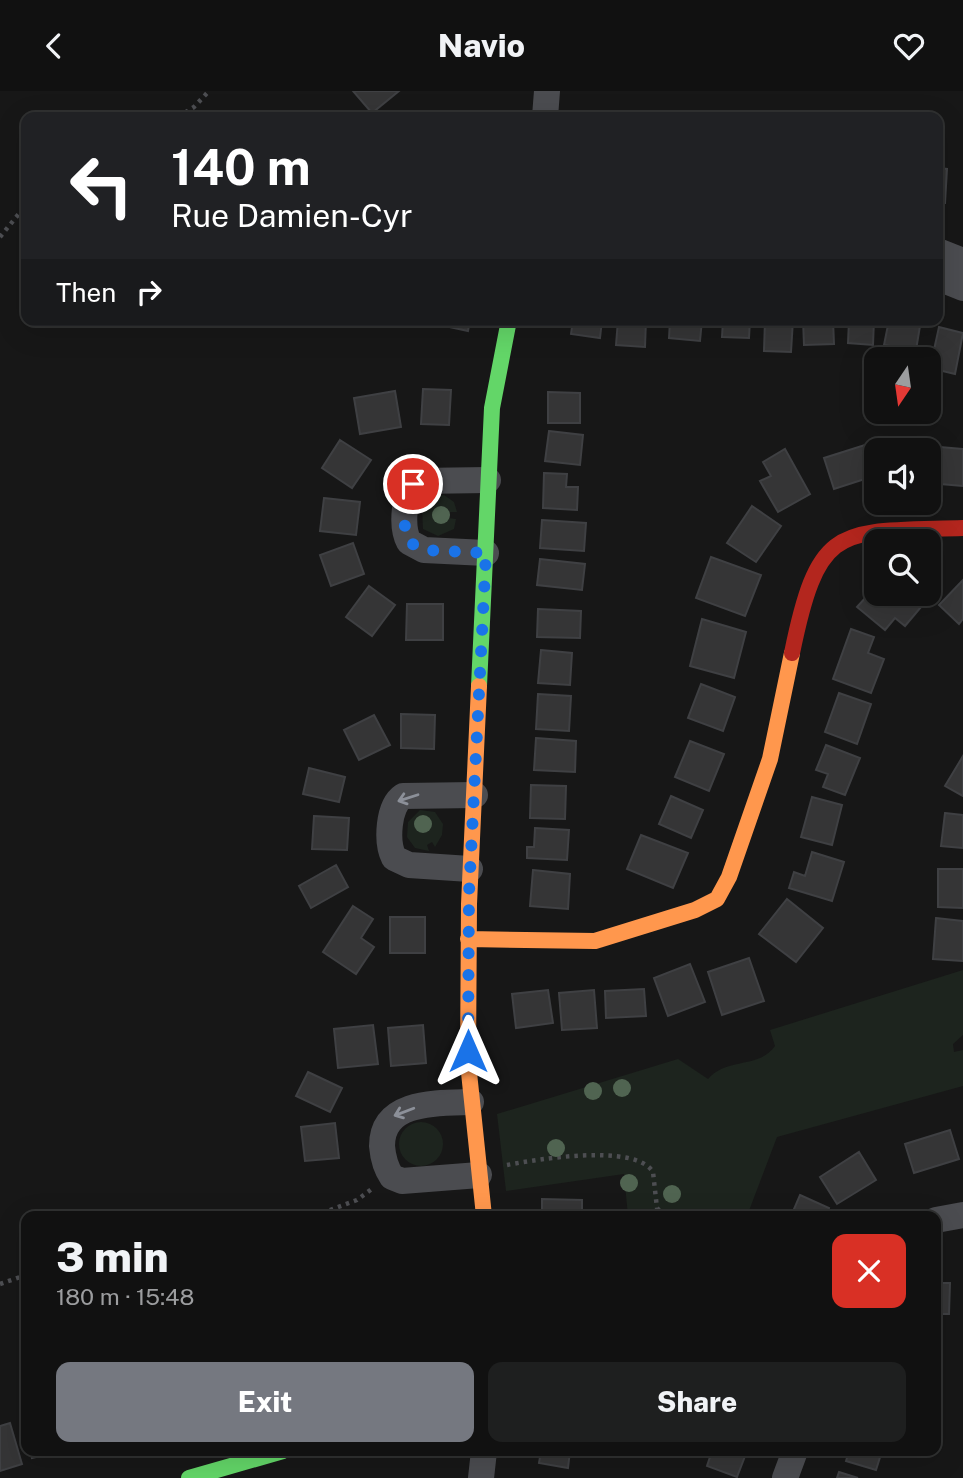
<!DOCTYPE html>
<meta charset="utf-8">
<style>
body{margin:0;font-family:"Public Sans",sans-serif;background:#1e1f1f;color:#f1f3f6;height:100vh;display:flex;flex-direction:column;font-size:26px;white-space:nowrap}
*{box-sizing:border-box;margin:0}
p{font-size:23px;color:#9c9d9f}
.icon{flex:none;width:38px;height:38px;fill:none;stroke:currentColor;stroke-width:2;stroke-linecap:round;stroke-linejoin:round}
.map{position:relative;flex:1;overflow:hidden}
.drawer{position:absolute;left:21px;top:1120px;width:920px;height:245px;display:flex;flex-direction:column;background:#111;border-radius:14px;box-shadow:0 7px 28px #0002,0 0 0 2px #303131}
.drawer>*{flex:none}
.banner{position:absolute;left:21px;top:21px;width:922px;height:214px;border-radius:14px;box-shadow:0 7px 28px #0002,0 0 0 2px #303131;background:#202124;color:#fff;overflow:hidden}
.needle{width:46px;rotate:193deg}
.tools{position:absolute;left:864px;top:256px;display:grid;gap:14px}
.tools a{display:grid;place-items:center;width:77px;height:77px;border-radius:14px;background:#111;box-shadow:0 7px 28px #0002,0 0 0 2px #303131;font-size:35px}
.pin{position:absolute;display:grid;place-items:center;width:60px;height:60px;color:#fff;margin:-30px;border:4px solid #fff;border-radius:50%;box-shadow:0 2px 7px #0007}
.me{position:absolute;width:77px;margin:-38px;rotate:0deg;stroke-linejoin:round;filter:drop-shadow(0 0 5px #0008)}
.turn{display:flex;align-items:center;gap:24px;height:147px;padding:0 35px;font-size:32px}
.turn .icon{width:91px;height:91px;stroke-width:2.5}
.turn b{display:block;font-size:49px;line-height:60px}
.then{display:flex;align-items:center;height:66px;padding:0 35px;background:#0003;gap:14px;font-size:26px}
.round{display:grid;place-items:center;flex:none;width:74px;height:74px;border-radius:14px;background:#1e1f1f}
.summary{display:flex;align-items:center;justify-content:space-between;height:119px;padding:0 35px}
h1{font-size:42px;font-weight:800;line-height:52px}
.primary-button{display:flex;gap:14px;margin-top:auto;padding:14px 35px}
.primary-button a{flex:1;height:80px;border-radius:14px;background:#757880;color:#fff;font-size:28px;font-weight:800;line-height:80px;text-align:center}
.primary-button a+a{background:#1e1f1f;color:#f1f3f6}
header{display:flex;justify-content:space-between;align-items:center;height:91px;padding:0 35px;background:#111;font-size:32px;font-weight:800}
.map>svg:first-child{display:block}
</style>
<header><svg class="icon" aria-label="back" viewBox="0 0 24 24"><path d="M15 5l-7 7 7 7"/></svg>Navio<svg class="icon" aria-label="heart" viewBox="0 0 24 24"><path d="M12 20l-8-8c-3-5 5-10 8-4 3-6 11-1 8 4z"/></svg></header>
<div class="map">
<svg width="963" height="1387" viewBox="0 0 963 1387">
<rect width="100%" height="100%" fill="#171717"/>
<path fill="#1d241e" d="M444,404l10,7 3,10h-9v6l8,1 -2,10 -16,7 -15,-7 -1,-22 8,-10z
M420,719l15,2 8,12 -1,11 -7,12 -3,-5 -5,3 2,6 -14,-3 -8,-11 1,-15z
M963,879v65l-10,9 1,8 9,-2v36l-186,51 -30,79h-119l-4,-42 -118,17 -9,-77 181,-55 30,20c19,-22 51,-10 67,-33l-5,-16z
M399 1053a22 22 0 1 1 44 0a22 22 0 1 1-44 0Z"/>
<path fill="#353536" stroke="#3f4043" stroke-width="2" d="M353,0h46l-27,22z
M938,77l9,1 -2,34h-7z
M441,229h29l-2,11 -28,-6z
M573,229h29l-2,18 -29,-4z
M618,229h28l-1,27 -29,-2z
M670,229h32l-2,21 -31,-3z
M723,229h27l-1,18 -27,-1z
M765,229h28l-2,32 -27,-1z
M803,229h30l1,24 -30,1z
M849,229h25l-1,25 -25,-2z
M889,229h32l-5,30 -32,-5z
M939,236l24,6 -8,41 -25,-6z
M423,298l28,1 -2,35 -28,-1z
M395,300l6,36 -41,7 -6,-36z
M548,301l32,1v30h-32z
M549,340l34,4 -3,30 -35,-4z
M340,349l31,20 -19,28 -30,-20z
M868,353l9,31 -43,14 -10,-31z
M917,354l46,4v37l-34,-3v-33h-13z
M785,358l25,45 -32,18 -18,-31 11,-5 -8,-14z
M544,382l23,1 -1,13h12l-1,23 -34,-2z
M324,407l36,4 -4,33 -36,-4z
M752,415l29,20 -25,36 -29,-19z
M542,429l44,3 -2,28 -44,-3z
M353,452l11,31 -33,12 -11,-31z
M711,466l50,18 -16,41 -49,-18z
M540,468l45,5 -3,26 -45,-5z
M963,489v39l-4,5 -20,-19z
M877,494v8h28l16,14 -16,19 -10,-8 -10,12 -28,-23z
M369,495l26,19 -23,31 -26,-19z
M407,513h36v36h-37z
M538,518l43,2 -1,27 -43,-1z
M702,528l44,13 -12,46 -44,-12z
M851,538l23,8 -6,16 16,6 -13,34 -38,-14z
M541,559l31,3 -2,32 -32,-2z
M701,593l34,13 -12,34 -35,-13z
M839,602l32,11 -14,40 -32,-12z
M538,603l33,2 -2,35 -33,-2z
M401,623l34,1 -1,34 -33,-1z
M374,624l16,30 -31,15 -15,-30z
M536,647l40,3 -1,31 -41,-2z
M690,650l34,13 -15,37 -34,-14z
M826,654l34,13 -15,37 -22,-8 5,-13 -12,-4z
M963,665v40l-18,-10z
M309,677l36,9 -6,25 -36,-8z
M531,694l35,1 -1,33 -35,-1z
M671,705l32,14 -12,28 -32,-14z
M812,706l30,8 -10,40 -31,-8z
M945,722l18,2v33l-22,-2z
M314,725l35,2 -2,32 -35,-1z
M535,737l34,2 -2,30 -40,-2v-11h7z
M641,744l47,18 -15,35 -46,-19z
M812,761l32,10 -12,39 -43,-13 5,-16 11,4z
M336,774l12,22 -37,21 -12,-22z
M938,778h25v39l-25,-1z
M533,779l37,4 -2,35 -38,-3z
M787,808l36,29 -27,34 -37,-28z
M353,815l20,13 -12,19 13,9 -18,27 -33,-22z
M390,826h35v36h-35z
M936,827l27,3v40l-30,-2z
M749,867l15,43 -42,14 -14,-43z
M690,873l15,38 -37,14 -14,-38z
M644,898l2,27 -40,2 -1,-27z
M548,899l5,33 -37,5 -4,-34z
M594,899l3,38 -35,2 -3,-37z
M373,934l5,39 -40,4 -4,-39z
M423,934l3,38 -35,3 -3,-38z
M308,981l34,16 -12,24 -34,-16z
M335,1032l4,35 -34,3 -4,-34z
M950,1039l9,29 -45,14 -9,-29z
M859,1061l17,28 -39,24 -17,-27z
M800,1104l29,13 -3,8h-35z
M542,1108l40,1v16h-40z
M936,1192h14l-1,31h-13z
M10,1332l12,41 -22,7v-45z
M31,1360h29l-28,7z
M541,1360h29l-2,17 -29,-5z
M712,1360h35l-10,26 -30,-11z
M849,1360h33l-6,19 -30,-9z
M839,1381l19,6h-21z"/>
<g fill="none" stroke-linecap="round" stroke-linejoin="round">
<path stroke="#4d4e52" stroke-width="4.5" stroke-dasharray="3.5 5" stroke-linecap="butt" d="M178,26l16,-10 15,-16
M0,146l26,-32
M507,1074c32,-6 128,-22 146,7l4,36 7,8
M314,1125l43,-16 16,-12
M0,1193l26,-9"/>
<path stroke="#4b4c50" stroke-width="26" d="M545,26l2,-26
M938,160l25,10
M938,187l25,10
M486,462l-62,-3 -15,-8c-8,-15 -6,-51 9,-61l70,-1
M470,778l-61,-4 -15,-7c-8,-16 -6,-52 9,-62l72,-1
M471,1011c-33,1 -89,-2 -89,44 1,12 3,21 10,31l10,4 77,-6
M936,1129l27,-5
M481,1387l3,-27
M785,1387l10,-27"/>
<path stroke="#63d668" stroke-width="16" d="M479,595l13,-278 17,-88
M189,1387l94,-27"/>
<path stroke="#ff974d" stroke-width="16" d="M479,595l-10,218 -1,159 16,153
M468,848l127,2 100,-31 22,-11 12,-22 41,-118 22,-106"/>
<path stroke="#b3261e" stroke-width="16" d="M792,562c27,-132 47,-121 171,-125"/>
</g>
<g fill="#506451">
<circle cx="441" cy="424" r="9"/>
<circle cx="423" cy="733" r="9"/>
<circle cx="622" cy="997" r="9"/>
<circle cx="593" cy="1000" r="9"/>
<circle cx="556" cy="1057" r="9"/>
<circle cx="629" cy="1092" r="9"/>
<circle cx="672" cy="1103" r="9"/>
</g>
<defs><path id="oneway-shaft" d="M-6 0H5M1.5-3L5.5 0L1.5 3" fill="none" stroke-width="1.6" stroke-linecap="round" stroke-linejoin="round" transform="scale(1.75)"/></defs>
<g stroke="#8c9099">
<use href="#oneway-shaft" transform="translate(408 707) rotate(162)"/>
<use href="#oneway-shaft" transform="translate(404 1021) rotate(159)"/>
</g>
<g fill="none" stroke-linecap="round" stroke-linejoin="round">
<path stroke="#1a73e8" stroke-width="12" stroke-dasharray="0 21.6" d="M413,393c-10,13 -11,44 -4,58l15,8 62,3 -17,340 -1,158"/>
</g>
</svg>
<div class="tools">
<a><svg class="needle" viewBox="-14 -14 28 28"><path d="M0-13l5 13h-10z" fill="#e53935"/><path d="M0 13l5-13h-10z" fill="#9c9d9f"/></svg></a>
<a><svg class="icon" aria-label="sound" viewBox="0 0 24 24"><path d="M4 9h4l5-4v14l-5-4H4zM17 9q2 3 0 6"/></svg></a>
<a><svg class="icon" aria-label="search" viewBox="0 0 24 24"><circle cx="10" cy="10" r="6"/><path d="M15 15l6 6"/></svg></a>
</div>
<div class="pin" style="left:413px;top:393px;background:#d93025"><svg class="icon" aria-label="arrive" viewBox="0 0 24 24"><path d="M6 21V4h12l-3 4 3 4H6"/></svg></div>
<svg class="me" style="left:468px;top:960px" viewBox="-20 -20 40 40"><path d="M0-17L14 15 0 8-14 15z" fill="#1a73e8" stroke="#fff" stroke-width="4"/></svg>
<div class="banner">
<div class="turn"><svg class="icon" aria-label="left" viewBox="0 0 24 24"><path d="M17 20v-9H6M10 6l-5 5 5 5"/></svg><div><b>140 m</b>Rue Damien-Cyr</div></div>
<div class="then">Then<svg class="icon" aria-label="right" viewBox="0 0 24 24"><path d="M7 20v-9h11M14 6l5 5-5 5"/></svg></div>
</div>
<section class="drawer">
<div class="summary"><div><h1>3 min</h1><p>180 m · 15:48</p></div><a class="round" style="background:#d93025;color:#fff"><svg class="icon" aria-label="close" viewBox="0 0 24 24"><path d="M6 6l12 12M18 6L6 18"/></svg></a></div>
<div class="primary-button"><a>Exit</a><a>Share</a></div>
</section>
</div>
